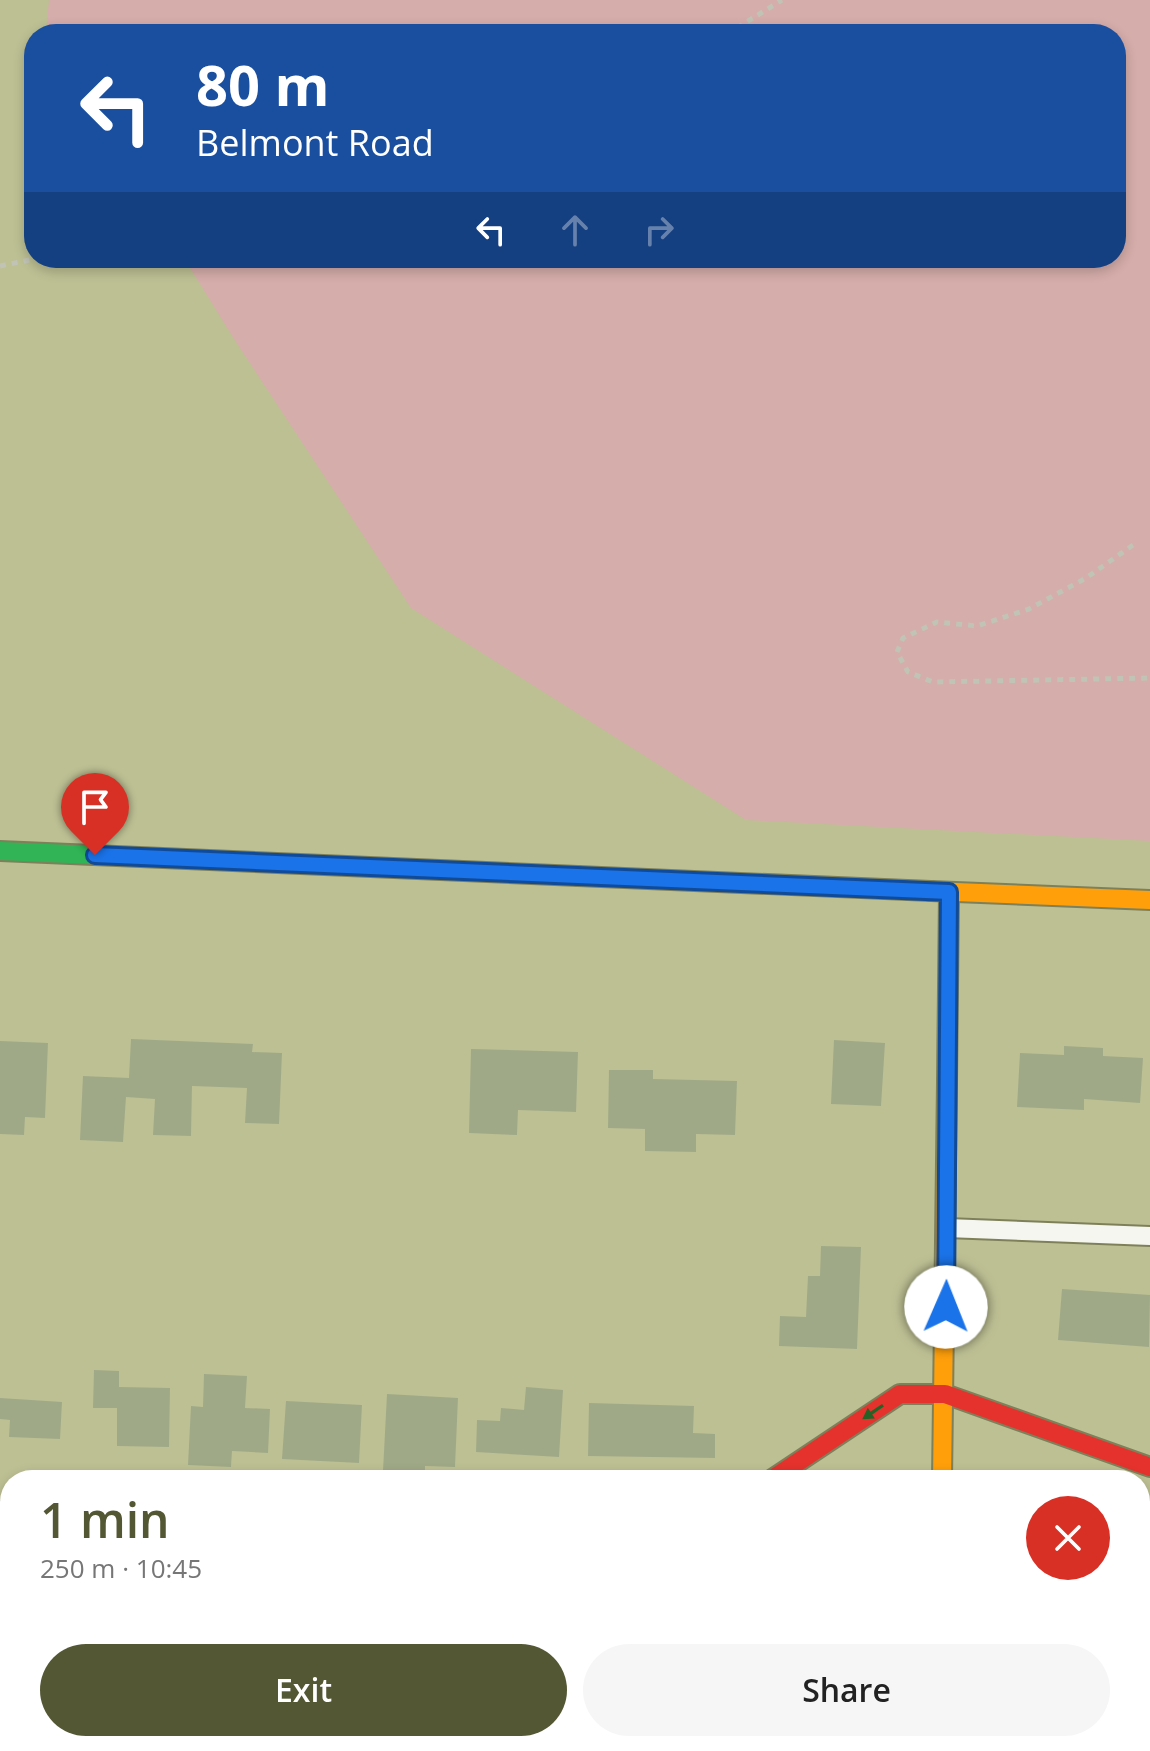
<!DOCTYPE html>
<meta charset="utf-8">
<style>
body{margin:0;font-family:"Open Sans",sans-serif;background:#f6f6f6;color:#222;height:100vh;display:flex;flex-direction:column;font-size:30px;white-space:nowrap}
*{box-sizing:border-box;margin:0}
p{font-size:26px;color:#767676}
.icon{flex:none;width:44px;height:44px;fill:none;stroke:currentColor;stroke-width:2;stroke-linecap:round;stroke-linejoin:round}
.map{position:relative;flex:1;overflow:hidden}
.sheet{position:absolute;left:0px;top:1470px;width:1150px;height:282px;display:flex;flex-direction:column;background:#fff;border-radius:32px 32px 0 0;box-shadow:0 4px 12px #0003}
.sheet>*{flex:none}
.hud{position:absolute;left:24px;top:24px;width:1102px;height:244px;border-radius:32px;box-shadow:0 4px 12px #0003;background:#1a4fa0;color:#fff;overflow:hidden}
.pin{position:absolute;display:grid;place-items:center;width:68px;height:68px;color:#fff;margin:-82px -34px;border-radius:50% 50% 50% 0;rotate:-45deg;box-shadow:0 0 8px #0007}
.pin .icon{rotate:45deg}
.me{position:absolute;width:88px;margin:-44px;rotate:1deg;stroke-linejoin:round;filter:drop-shadow(0 0 6px #0008)}
.turn{display:flex;align-items:center;gap:28px;height:168px;padding:0 40px;font-size:36px}
.turn .icon{width:104px;height:104px;stroke-width:2.5}
.turn b{display:block;font-size:56px;line-height:68px}
.lanes{display:flex;align-items:center;height:76px;padding:0 40px;background:#0003;justify-content:center;gap:40px;direction:ltr}
.lanes .off{opacity:.35}
.round{display:grid;place-items:center;flex:none;width:84px;height:84px;border-radius:42px;background:#f6f6f6}
.head{display:flex;align-items:center;justify-content:space-between;height:136px;padding:0 40px}
h1{font-size:48px;font-weight:600;line-height:60px;color:#545733}
.primary-button{display:flex;gap:16px;margin-top:auto;padding:16px 40px}
.primary-button a{flex:1;height:92px;border-radius:48px;background:#545733;color:#fff;font-size:32px;font-weight:600;line-height:92px;text-align:center}
.primary-button a+a{background:#f6f6f6;color:#222}
.map>svg:first-child{display:block}
</style>
<div class="map">
<svg width="1150" height="1751" viewBox="0 0 1150 1751">
<rect width="100%" height="100%" fill="#bdc093"/>
<path fill="#d5adaa" d="M49,0h1101v841l-404,-21 -335,-212 -177,-269 -50,-81h932v-224h-1070z"/>
<path fill="#a0a987" d="M131,1039l122,5 -1,8 30,1 -3,71 -34,-1 2,-35 -55,-2 -1,50 -38,-1 2,-36 -29,-2 -3,45 -43,-2 3,-64 46,2z
M834,1040l51,3 -4,63 -50,-2z
M0,1041l48,2 -3,75 -20,-1 -1,18 -24,-1z
M1064,1046l39,2v8l40,2 -3,45 -56,-4v11l-67,-3 3,-54 44,2z
M471,1049l107,3 -2,60 -58,-2 -1,25 -48,-2z
M609,1070h44v9l84,2 -2,54 -39,-1v18l-51,-1v-22l-37,-1z
M821,1246l40,1 -4,102 -78,-3 1,-30 26,1 2,-41h12z
M1062,1289l88,6 -1,52 -91,-7z
M94,1370l25,1v16l51,1 -1,59 -52,-1v-38h-24z
M204,1374l43,2 -2,32 25,1 -2,44 -36,-2 -1,16 -43,-2 3,-59 12,1z
M526,1387l37,3 -4,67 -83,-5 1,-32 23,1 1,-13 23,2z
M387,1394l71,4 -3,69 -30,-1v7l-42,-2z
M0,1398l62,4 -2,37 -51,-2 1,-17 -10,-1z
M286,1401l76,4 -3,58 -77,-4z
M589,1403l105,3 -1,27 22,1v24l-127,-2z
M751,1742h43v9h-44z
M1035,1742h83l-1,9h-82z"/>
<g fill="none" stroke-linecap="round" stroke-linejoin="round">
<g stroke="#7e805a" stroke-width="22">
<path id="lane" d="M947,1228l203,8"/>
</g>
<g stroke="#7e805a" stroke-width="40">
<path id="street" d="M0,1520l10,1
M673,1751v-9"/>
</g>
<g stroke="#7e805a" stroke-width="22">
<path id="fast" d="M0,851l578,25
M947,1082l2,-190"/>
</g>
<g stroke="#7e805a" stroke-width="22">
<path id="slow" d="M931,891l219,9
M942,1480l5,-398"/>
</g>
<g stroke="#7e805a" stroke-width="22">
<path id="jam" d="M578,876l353,15
M771,1480l129,-86h45l205,73
M933,1742v9"/>
</g>
<path stroke="#c1c3b4" stroke-width="5" stroke-dasharray="6 6" stroke-linecap="butt" d="M727,34l55,-34
M0,266l39,-8
M1133,545l-47,33 -57,31 -52,17 -40,-4 -34,16 -6,14 11,20 25,10 217,-4"/>
<use href="#lane" stroke="#f5f6ef" stroke-width="18"/>
<use href="#street" stroke="#f5f6ef" stroke-width="36"/>
<use href="#fast" stroke="#30b455" stroke-width="18"/>
<use href="#slow" stroke="#ff9f0a" stroke-width="18"/>
<use href="#jam" stroke="#e5322d" stroke-width="18"/>
</g>
<defs><path id="oneway-solid" d="M-6-.8H1V-3.2L6.5 0L1 3.2V.8H-6Z" transform="scale(2)"/></defs>
<use fill="#256226" href="#oneway-solid" transform="translate(873 1412) rotate(146)"/>
<g fill="none" stroke-linecap="round" stroke-linejoin="round">
<g stroke="#114b97" stroke-width="20">
<path id="route" d="M95,855l854,37 -3,415"/>
</g>
<use href="#route" stroke="#1a73e8" stroke-width="14"/>
</g>
</svg>
<div class="pin" style="left:95px;top:855px;background:#d93025"><svg class="icon" aria-label="arrive" viewBox="0 0 24 24"><path d="M6 21V4h12l-3 4 3 4H6"/></svg></div>
<svg class="me" style="left:946px;top:1307px" viewBox="-20 -20 40 40"><circle r="19" fill="#fff"/><path d="M0-13L10 11 0 6-10 11z" fill="#1a73e8"/></svg>
<div class="hud">
<div class="turn"><svg class="icon" aria-label="left" viewBox="0 0 24 24"><path d="M17 20v-9H6M10 6l-5 5 5 5"/></svg><div><b>80 m</b>Belmont Road</div></div>
<div class="lanes"><svg class="icon" aria-label="left" viewBox="0 0 24 24"><path d="M17 20v-9H6M10 6l-5 5 5 5"/></svg><svg class="icon off" aria-label="ahead" viewBox="0 0 24 24"><path d="M12 20V5M6 11l6-6 6 6"/></svg><svg class="icon off" aria-label="right" viewBox="0 0 24 24"><path d="M7 20v-9h11M14 6l5 5-5 5"/></svg></div>
</div>
<section class="sheet">
<div class="head"><div><h1>1 min</h1><p>250 m · 10:45</p></div><a class="round" style="background:#d93025;color:#fff"><svg class="icon" aria-label="close" viewBox="0 0 24 24"><path d="M6 6l12 12M18 6L6 18"/></svg></a></div>
<div class="primary-button"><a>Exit</a><a>Share</a></div>
</section>
</div>
